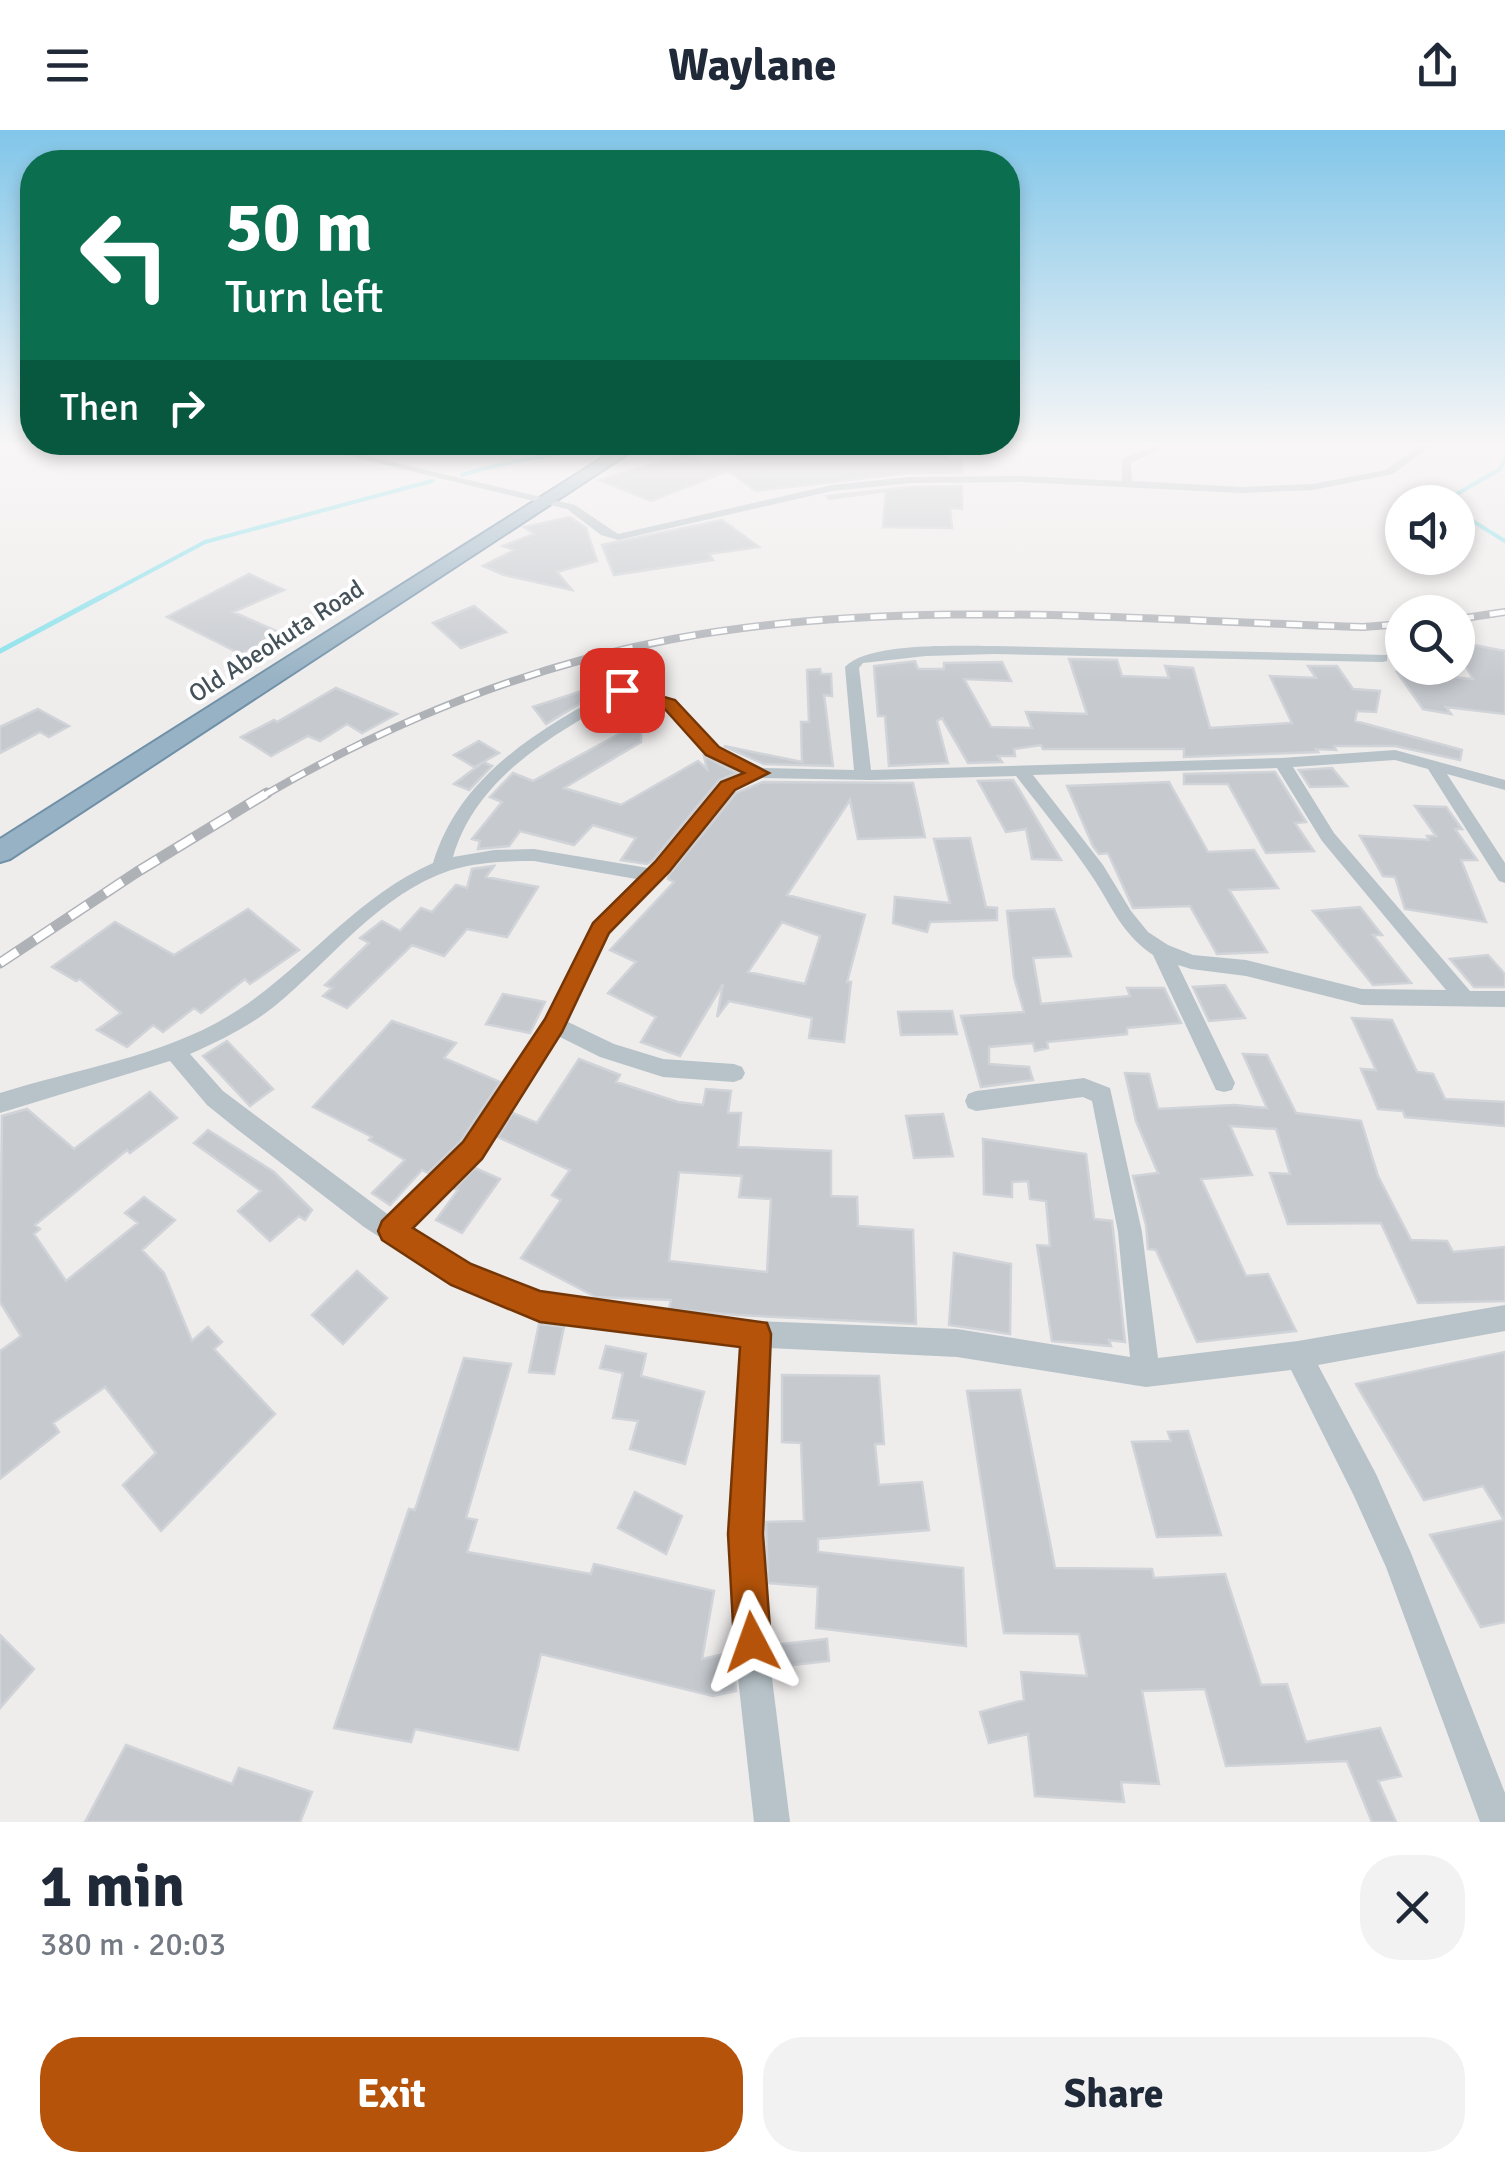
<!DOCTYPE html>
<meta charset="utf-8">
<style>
body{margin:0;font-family:Signika,sans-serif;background:#f2f2f3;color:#1f2937;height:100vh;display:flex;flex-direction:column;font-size:38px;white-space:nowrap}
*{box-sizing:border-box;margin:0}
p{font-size:32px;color:#747a83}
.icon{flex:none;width:55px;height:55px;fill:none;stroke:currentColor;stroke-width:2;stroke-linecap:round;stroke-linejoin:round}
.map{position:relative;height:1692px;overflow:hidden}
.panel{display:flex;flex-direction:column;background:#fff;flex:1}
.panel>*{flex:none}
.banner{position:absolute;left:20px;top:20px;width:1000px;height:305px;border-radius:40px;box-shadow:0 5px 15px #0003;background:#0b6e4f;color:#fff;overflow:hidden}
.controls{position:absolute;left:1385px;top:355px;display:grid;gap:20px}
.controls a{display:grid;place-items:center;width:90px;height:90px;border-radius:50%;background:#fff;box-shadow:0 5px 15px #0003;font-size:50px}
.pin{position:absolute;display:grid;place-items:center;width:85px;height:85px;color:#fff;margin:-42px;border-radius:20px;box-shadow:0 5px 15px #0006}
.me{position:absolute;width:110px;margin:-55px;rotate:356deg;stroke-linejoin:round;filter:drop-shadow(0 0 8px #0008)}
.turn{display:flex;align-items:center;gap:35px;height:210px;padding:0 40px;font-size:45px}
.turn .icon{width:130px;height:130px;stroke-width:2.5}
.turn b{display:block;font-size:70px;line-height:85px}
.then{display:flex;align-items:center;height:95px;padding:0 40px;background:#0003;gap:20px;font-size:38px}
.round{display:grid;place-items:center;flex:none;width:105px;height:105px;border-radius:40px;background:#f2f2f3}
.summary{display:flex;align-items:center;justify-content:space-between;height:170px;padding:0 40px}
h1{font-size:60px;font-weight:800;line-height:75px}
.action{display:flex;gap:20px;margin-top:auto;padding:20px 40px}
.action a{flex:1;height:115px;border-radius:40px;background:#b45309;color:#fff;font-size:40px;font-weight:800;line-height:115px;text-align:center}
.action a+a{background:#f2f2f3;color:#1f2937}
header{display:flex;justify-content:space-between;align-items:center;height:130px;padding:0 40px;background:#fff;font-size:45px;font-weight:800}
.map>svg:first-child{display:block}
</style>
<header><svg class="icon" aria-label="menu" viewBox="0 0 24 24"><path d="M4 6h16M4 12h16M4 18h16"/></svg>Waylane<svg class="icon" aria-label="share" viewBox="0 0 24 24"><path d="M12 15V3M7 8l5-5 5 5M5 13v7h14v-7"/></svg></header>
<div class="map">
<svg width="1505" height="1692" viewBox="0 0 1505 1692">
<rect width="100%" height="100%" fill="#efecec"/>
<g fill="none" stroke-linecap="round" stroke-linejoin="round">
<path stroke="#86e1eb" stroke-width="4" d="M462,345c43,-15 88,-17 132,-30
M1443,372l57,-33 5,-12
M1458,382l47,29
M100,468l105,-56 227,-61"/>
<path stroke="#86e1eb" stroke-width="5" d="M0,521l105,-56"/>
</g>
<path fill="#c6cacf" stroke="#d0d3d8" stroke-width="2.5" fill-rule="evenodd" d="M835,315h33l8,7 70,-3 4,11 12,-1v14h-52l-154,18 -28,-20 -77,30 -52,-21 87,-26 27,10 -10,-4z
M962,356v23l-12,-1 2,20 -69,-1 3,-36 -57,8 -2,-3 83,-9z
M570,387l16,11 11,33 -40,11 15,18 -68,-15 -21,-9 31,-16 -11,-4 31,-12 -10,-7z
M722,390l37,27 -50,7 4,6 -99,15 -12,-30z
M249,444l35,16 -51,22 48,21 -40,21 -74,-37z
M474,476l32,26 -45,16 -28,-25z
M1458,512l47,9v63l-59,-7 5,7 -28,-5 -26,-37 76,7 -15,-26z
M1069,529l48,1 5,16 47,2 -4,-12 28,2 17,60 82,-5 -22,-47 46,2 -8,-12h29l16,23 27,2 -4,21 -19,-1 -2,10 107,29 -2,10 -65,-14h-61l2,4 -20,-1 2,3 -134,5v-8h-141l-2,-4 -27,4 1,7h-17l4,6 -34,1 -26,-45 -5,3 11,42 -59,3 -4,-50h-7l-4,-50 41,-5 3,8h26v-6l58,-1 9,19 -47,-2 27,48 41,1 -6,-16 61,2z
M820,539l1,5h10l1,22 -8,-1 9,71 -69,-2 -40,-18 78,16 -1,-40h8l-2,-52z
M336,558l61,26 -35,19 -15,-9 -27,17 -12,-5 -37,20 -30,-19 33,-17 3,2z
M585,560l6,7 -45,27 -13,-17z
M38,579l31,17 -20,11 -9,-5 -40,21v-26z
M641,592v20l-77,46 57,17 77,-44 9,8 -3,-13 33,17 -18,7 -66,80 -6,4 -26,-4 15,-22 -43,-13 -19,20 -54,-14 -11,15 -31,3 2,-8 -8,-2 30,-37 -12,-5 23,-24 20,8z
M479,611l20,12 -16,9 9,4 -23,24 -15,-6 28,-21 -8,4 -20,-12z
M1332,638l15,18 -37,1 -11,-17z
M1275,642l31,50 -11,1 19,28 -48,2 -38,-69h-44v-10z
M1013,650l5,8 43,72 -29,-1 -6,-30 -20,3 -28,-51z
M763,652l150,1 12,54 -67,2 -8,-39 -63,95 78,20 -18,67h4l-7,60 -35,-4 3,-20 -83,-17 -12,16 6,-33 -43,72 -39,-14 15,-25 -48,-24 28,-31 -26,-12 64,-68 -6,-3 1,-4 67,-82zM782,792l38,14 -15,48 -57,-12z
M1169,652l39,70 46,-2 24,38 -49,2 38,62 -50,2 -27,-48 -57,2 -25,-55 -9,1 -6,-8 -26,-60z
M1415,676l31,1 16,22h-7l22,31h-16l25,62 -81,-13 -10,-32 -12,-1 -23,-40 69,4 -2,-4h9z
M970,708l16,69 11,1v12l-67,2 -3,10 -34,-9 2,-26 55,6 -16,-64z
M494,736l-8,11 52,10 -31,50 -40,-8 -23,27 -32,-11 -65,63 -24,-12 9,-8 -7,-3 44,-42 -9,-5 22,-17 18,10 21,-23 11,4 24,-27 11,3 5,-19z
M1360,777l22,28h-9l38,48 -38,2 -60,-74z
M248,779l51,41 -49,34 -5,-5 -44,34 -7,-5 -31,24 -10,-7 -26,22 -30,-17 24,-17 -41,-34 -4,2 -24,-14 63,-45 59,33z
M1054,779l17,47 -38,2 8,46 89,-8 -3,-8h37l17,35 -54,5v6l-80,8 1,6 -13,3 -2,-8 -44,4v17l40,3 4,13 -52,7 -20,-71 63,-4 -10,-35 -7,-66z
M1488,825l17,19v13h-31l-24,-28z
M1225,855l20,33 -36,3 -16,-34z
M503,864l42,8 -15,31 -44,-9z
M952,881l5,23 -56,1 -3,-23z
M1352,888l40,2 25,52 16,2 12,25 60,3v24l-100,-9 -2,-6 -25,-2 -17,-40 15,1z
M392,891l64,22 -12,15 56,24 -39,59 -33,32 -6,-3 -32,35 -18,-12 33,-33 -36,-20 3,-3 -59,-30z
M227,911l46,48 -23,17 -47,-50z
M1243,924l24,1 29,58 65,8 17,55 33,64 36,1 6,11 52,-5v54l-87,2 -37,-80 -93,1 -18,-51 20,1 -14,-45 -46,-3 22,49 -51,4 45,97 22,-2 28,57 -99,11 -41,-92 -8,-1 -2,-24 -13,-49 25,-3 -22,-52 -11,-48 24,1 9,35 76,-4 33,3z
M579,929l41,16 -4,7 62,20 25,3 3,-16 25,2 -3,22h13l-3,34 93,4v45l26,1 1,29 55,4 3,94 -179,-9 -68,-6 2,-9 -75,-3 -75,-39 40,-58 -9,-5 18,-25 -72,-33 15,-24 24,10zM679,1042l63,4 -3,21 32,2 -4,73 -98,-11z
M150,962l27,26 -47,35 -3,-3 -92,75 5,4 -6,5 32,47 72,-58 -13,-10 19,-16 31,23 -33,30 22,23 28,68 16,-14 14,15 -8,7 61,65 -114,117 -38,-46 33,-32 -51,-66 -52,36 6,9 -59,47v-128l21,-15 -21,-34 2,-186 25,-7 47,40z
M943,984l10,42 -39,2 -8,-42z
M208,1000l66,42 38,38 -7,10 -6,-4 -29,25 -32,-30 23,-20 -67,-48z
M983,1009l103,15 8,65 18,2 13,121 -16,-2 2,6 -59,-5 -15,-96 13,1 -4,-45 -16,-2 -2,-18 -16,1v15l-28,-3z
M475,1038l25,11 -38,54 -26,-13 22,-30 -3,-1z
M954,1123l57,11 -1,70 -61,-9z
M357,1141l30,27 -44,46 -31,-29z
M539,1194l25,3 -10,47 -25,-2z
M606,1216l40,8 -5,22 63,16 -19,72 -55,-15 8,-28 -25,-3 10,-45 -23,-5z
M1505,1222v270l-24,5 -51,-92 74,-15 -21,-34 -59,14 -68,-116z
M464,1228l47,6 -45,154 11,2 -10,32 124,22 3,-10 120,27 -12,68 31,-7 3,39 -23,5 -172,-42 -23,96 -103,-21 -4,13 -77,-14 75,-219 6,1z
M782,1245l97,1 5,68h-9l4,41 43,-3 7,48 -111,9v13l145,16 3,78 -150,-18 2,-41 -50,-4 -2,-61 38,-1 -3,-78 -19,-1z
M1020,1260l35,178 97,1 2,9 71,-4 36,111 26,-1 19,58 74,-14 21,48 -23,5 18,41h-24l-25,-61 -121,5 -21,-77 -63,2 17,93 -38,-2 3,20 -89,-6 -7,-62 -39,9 -9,-31 44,-12 -3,-28 66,4 -8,-42 -75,-1 -37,-242z
M1188,1301l33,104 -64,2 -25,-95 39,-1 -3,-9z
M635,1362l47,24 -16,38 -48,-26z
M0,1505l34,34 -34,39z
M827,1509l2,22 -54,6 -2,-22z
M126,1615l106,39 7,-16 73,24 -12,30h-215z"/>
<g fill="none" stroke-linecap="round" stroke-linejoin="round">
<g stroke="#6f90a7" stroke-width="4">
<path id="trunk" d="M623,315h18l-631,414 -10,3v-23z"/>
</g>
<path fill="#b7c3c9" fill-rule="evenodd" d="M304,315h16l255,60 43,29 214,-49 78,-8 111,-1 101,5v-22l27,-11 1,-3h10l-1,5 -28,13 1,18 109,6 72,-3 73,-14 34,-25h11l-38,29 -80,16 -72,3 -220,-11 -111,1 -78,8 -214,49 -17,-5 -34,-26z
M994,516l393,9v6l-5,1 -388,-8 -68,2 -63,7 -4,5 12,102 411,-12 113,-8 110,30v10l-58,-16 58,89v20l-6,-2 -71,-112 -33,-9 -102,7 41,66 136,158h35v16l-143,-2 -116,-29 -55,-7 -13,-4 57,118 -3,7 -8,2 -8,-2 -63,-135c-35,-24 -42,-53 -66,-86 -22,-32 -47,-62 -71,-93l-144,4 -110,-2 -28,12 -66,81c-52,34 -76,96 -102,150l48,23 49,15 71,5 8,3 3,6 -3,6 -8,3 -71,-5 -63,-20 -42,-21 -78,121 -69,72 58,36 71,28 104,17 112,11 201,8 173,28 -12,-125 -26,-131 -9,-4 -107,14 -8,-3 -3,-7 3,-7 8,-3 108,-13 26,10 32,144 16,126 140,-17 207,-36v26l-187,34 58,109 35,79 94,240v29h-25l-94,-255 -32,-71 -63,-126 -145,17 -189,-30 -188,-9 -9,186 12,144 18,144h-36l-16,-144 -8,-144 12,-188 -98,-10 -104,-17 -88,-35 -88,-57 -126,-97 -31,-25 -37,-44 -170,52v-20c79,-25 168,-37 238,-83 69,-45 118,-113 195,-147 27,-89 107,-134 184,-176l57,14 45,47 44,20 91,2 -9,-103c22,-25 114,-21 149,-21zM624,565l40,12 43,47 39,19 -24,9 -66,81 -8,5 -114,-19 -40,1 -41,7c23,-80 102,-124 171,-162zM1277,638l45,73 124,149 -84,-1 -116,-29 -53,-5 -25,-10 -20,-13 -17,-21 -28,-46 -70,-90zM534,731l102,18 -42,45 -48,96 -82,123 -74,73 -167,-125 -33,-37c30,-13 60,-28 86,-49 56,-46 103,-111 175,-135 26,-8 56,-9 83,-9z"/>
<use href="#trunk" fill="#97b2c4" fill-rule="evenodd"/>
<g stroke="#aeb2b7" stroke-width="8">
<path id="rail-far1" d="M1458,489l47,-7
M263,666c127,-74 265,-130 410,-157 226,-42 462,-19 690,-12l39,-3"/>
</g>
<g stroke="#aeb2b7" stroke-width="11">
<path id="rail" d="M0,833l137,-91 130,-79"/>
</g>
<use href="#rail-far1" stroke="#fff" stroke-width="5" stroke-dasharray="16" stroke-linecap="butt"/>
<use href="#rail" stroke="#fff" stroke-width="8" stroke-dasharray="21" stroke-linecap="butt"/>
</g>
<linearGradient id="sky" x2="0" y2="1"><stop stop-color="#81c6e9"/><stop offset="0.57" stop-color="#f8f6f6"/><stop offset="1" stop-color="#f8f6f6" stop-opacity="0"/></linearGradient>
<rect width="1505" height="552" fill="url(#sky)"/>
<path fill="#b45309" stroke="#753606" stroke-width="2.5" d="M622,555l53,15 44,47 50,26 -34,17 -66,82 -60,61 -47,99 -80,127 -69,69 58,36 69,27 227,32 4,11 -8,200 8,108 -5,14 -14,5 -13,-5 -5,-14 -6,-108 12,-187 -200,-25 -89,-37 -69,-45 -4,-9 4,-10 81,-79 82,-123 48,-96 62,-61 66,-80 23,-9 -38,-18 -43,-48 -47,-13 -2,-4z"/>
<g text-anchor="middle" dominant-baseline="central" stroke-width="8" stroke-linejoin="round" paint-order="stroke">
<g font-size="25" fill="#455259" stroke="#fff">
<text transform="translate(276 511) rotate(-33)">Old Abeokuta Road</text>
</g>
</g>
</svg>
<div class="controls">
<a><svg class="icon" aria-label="sound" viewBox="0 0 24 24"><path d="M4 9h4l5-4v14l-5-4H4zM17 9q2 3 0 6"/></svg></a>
<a><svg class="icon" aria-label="search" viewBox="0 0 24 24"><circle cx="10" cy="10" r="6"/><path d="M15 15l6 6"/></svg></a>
</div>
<div class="pin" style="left:622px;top:560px;background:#d93025"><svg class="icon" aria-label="arrive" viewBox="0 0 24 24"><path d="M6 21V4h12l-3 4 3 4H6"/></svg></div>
<svg class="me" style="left:752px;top:1512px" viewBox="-20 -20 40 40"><path d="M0-17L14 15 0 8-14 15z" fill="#b45309" stroke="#fff" stroke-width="4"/></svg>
<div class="banner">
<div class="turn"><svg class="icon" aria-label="left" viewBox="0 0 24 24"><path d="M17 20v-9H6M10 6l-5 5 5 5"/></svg><div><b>50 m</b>Turn left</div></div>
<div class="then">Then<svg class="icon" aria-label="right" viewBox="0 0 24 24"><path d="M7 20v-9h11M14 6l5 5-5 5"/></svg></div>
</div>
</div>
<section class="panel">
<div class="summary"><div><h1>1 min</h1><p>380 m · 20:03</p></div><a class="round"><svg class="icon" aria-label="close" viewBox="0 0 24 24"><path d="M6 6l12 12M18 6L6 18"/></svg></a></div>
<div class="action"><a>Exit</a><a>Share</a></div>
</section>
